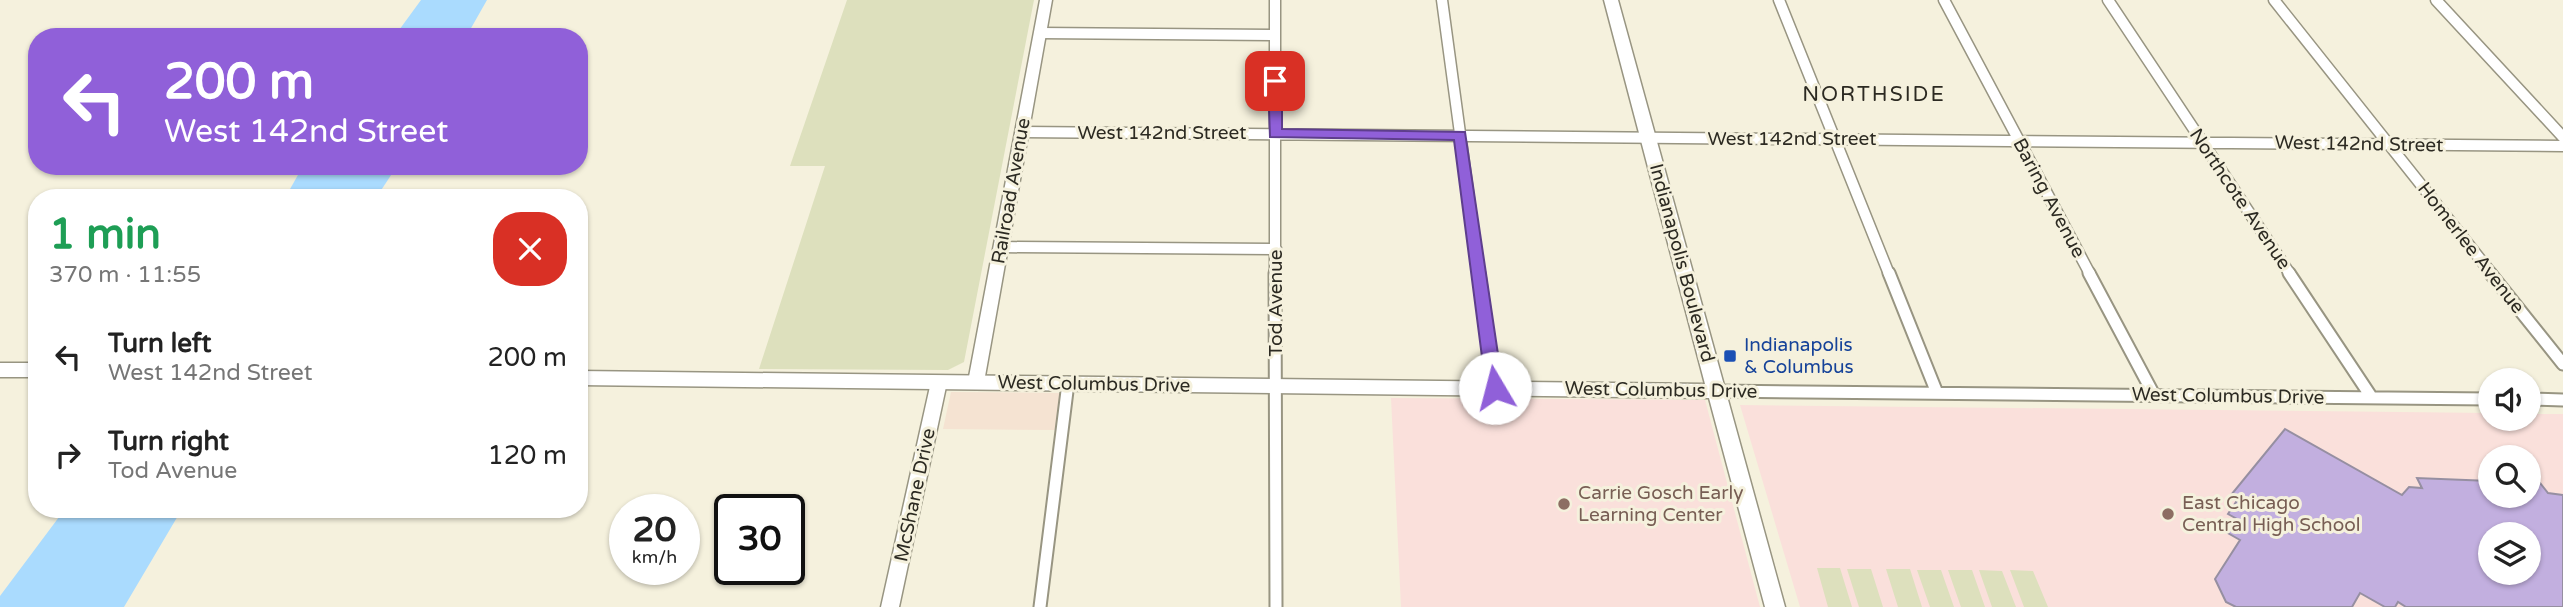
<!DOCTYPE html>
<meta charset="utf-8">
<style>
body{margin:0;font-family:"Varela Round",sans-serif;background:#f2f2f2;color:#222;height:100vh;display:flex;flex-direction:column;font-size:26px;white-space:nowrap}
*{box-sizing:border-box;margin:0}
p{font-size:23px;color:#767676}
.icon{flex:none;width:38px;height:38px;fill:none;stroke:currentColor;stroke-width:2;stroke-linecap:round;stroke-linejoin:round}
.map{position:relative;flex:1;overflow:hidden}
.side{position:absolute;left:28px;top:189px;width:560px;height:329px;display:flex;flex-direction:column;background:#fff;border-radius:28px;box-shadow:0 2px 5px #0004}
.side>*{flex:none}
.banner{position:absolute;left:28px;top:28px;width:560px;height:147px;border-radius:28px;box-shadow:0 2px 5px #0004;background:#9060d9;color:#fff;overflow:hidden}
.fabs{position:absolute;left:2478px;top:368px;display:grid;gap:14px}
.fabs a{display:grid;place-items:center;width:63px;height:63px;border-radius:50%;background:#fff;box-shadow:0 2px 5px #0004;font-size:35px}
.speed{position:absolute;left:609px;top:494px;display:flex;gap:14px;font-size:35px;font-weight:700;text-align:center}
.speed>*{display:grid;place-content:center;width:91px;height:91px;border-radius:50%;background:#fff;box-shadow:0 2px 5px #0004;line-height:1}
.speed small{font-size:18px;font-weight:400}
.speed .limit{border:4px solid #111;border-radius:10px;background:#fff;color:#111}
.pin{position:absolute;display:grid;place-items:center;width:60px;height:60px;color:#fff;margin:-30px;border-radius:14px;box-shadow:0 4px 10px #0006}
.me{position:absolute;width:77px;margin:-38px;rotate:352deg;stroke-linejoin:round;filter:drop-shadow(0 0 5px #0008)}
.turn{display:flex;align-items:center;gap:24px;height:147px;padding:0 21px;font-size:32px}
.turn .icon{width:91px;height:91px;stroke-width:2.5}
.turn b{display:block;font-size:49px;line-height:60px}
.round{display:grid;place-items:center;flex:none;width:74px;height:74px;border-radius:28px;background:#f2f2f2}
.summary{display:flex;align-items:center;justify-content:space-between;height:119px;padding:0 21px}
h1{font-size:42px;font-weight:700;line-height:52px;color:#1e9e55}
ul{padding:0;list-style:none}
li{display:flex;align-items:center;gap:21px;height:98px;padding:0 21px}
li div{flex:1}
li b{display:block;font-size:26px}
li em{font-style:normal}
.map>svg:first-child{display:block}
</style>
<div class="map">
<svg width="2563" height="607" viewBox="0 0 2563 607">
<rect width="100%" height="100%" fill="#f5f1dd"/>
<path fill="#f5e3d2" d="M951,392l110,1 -5,37 -113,-1z"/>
<path fill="#fae0db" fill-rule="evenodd" d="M1391,398l314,2 55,207h-359z
M1740,405l750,8v5h39v-4h34v193h-763zM2490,457h39v38h-39zM2490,534h39v38h-39z"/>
<path fill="#dde0bd" d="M847,0h187l-70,362 -16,8 -189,-1 66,-203h-35z
M1817,568h23l12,39h-24z
M1847,569h24l12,38h-24z
M1886,569h24l12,38h-24z
M1917,570h24l13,37h-24z
M1948,570h24l13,37h-24z
M1979,570l23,1 14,36h-24z
M2010,570l23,1 15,36h-24z"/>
<path fill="#aadbfe" d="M421,0h66l-21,37h-72z
M303,166h94l-21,32h-91z
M65,509h117l-58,98h-124v-11z"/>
<path fill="#c2afdf" stroke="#968fa1" stroke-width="2" fill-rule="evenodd" d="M2285,429l117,66 7,-8 13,1 -5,-10 73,3v14h39v-13l11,1 8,10 15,2v112h-157l-8,-5 -3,5h-10l-25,-14 -8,14h-116l-10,-5 -11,-23 25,-39 -14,-8 11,-13 -9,-5 10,-15 -7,-4zM2490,534h39v38h-39z"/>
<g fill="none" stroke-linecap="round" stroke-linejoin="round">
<g stroke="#989582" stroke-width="13">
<path id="street-far1" d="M1275,0v274
M1442,0l37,274
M1779,0l110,274
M1944,0l146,274
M2108,0l182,274
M2274,0l218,274
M2436,0l127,137
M1040,33l235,2
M1022,132l1541,14
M1000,247l276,2"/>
</g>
<g stroke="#989582" stroke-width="15">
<path id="street" d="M1275,273l1,334
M1479,273l16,115
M1889,273l48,120
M2089,273l65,122
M2289,273l83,125
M2490,273l73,91
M1717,391l773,8
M2529,399l34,1
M1040,607l28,-224"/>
</g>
<g stroke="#989582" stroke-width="3">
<path id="secondary" d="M1040,0h12l-68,382 -2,5h-12l-2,-5z
M939,376l6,1 2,5 -48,225h-18l50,-225 2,-5z"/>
</g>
<g stroke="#989582" stroke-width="3">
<path id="primary" d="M1604,0h14l167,607h-20l-56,-209 -1130,-13v-14l1126,13z
M0,363h37v14h-37z"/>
</g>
<use href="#street-far1" stroke="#fff" stroke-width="10"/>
<use href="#street" stroke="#fff" stroke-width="11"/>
<use href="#secondary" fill="#fff" fill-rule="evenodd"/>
<use href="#primary" fill="#fff" fill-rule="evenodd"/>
</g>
<path fill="#9060d9" stroke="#5e3e8d" stroke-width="2" d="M1275,77l7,4v48l183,3 38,256 -2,5h-12l-3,-5 -32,-248 -184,-3 -2,-56z"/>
<rect fill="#1a4fb4" stroke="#f5f1dd" stroke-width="2.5" x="1723" y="349" width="14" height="14" rx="3.5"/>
<g fill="#8d6e63" stroke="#f5f1dd" stroke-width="2.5">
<circle cx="1564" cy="504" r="7"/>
<circle cx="2168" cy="514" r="7"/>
</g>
<g text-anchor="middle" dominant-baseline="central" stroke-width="6" stroke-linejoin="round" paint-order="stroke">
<g font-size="19" fill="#2c2a22" stroke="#f5f1dd">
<text x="1162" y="133">West 142nd Street</text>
<text x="1792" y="139">West 142nd Street</text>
<text transform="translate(2359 144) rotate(1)">West 142nd Street</text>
<text transform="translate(1011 191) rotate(-80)">Railroad Avenue</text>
<text transform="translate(2049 198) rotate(62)">Baring Avenue</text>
<text transform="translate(2240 199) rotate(56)">Northcote Avenue</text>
<text transform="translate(2471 248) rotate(52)">Homerlee Avenue</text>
<text transform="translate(1682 263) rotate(75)">Indianapolis Boulevard</text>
<text transform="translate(1276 303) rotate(-90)">Tod Avenue</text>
<text transform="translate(1094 384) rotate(1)">West Columbus Drive</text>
<text transform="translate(1661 390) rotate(1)">West Columbus Drive</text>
<text transform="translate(2228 396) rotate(1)">West Columbus Drive</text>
<text transform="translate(915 495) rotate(-78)">McShane Drive</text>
</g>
<g font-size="19" fill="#164399" stroke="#f5f1dd" text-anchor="start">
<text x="1744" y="345">Indianapolis<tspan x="1744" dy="22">&amp; Columbus</tspan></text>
</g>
<g font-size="19" fill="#785e54" stroke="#f5f1dd" text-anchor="start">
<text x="1578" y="493">Carrie Gosch Early<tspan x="1578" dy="22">Learning Center</tspan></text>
<text x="2182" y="503">East Chicago<tspan x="2182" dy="22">Central High School</tspan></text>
</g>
<g font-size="21" letter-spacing="2" fill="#2c2a22" stroke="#f5f1dd">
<text x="1874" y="94">NORTHSIDE</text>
</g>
</g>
</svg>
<div class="fabs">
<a><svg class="icon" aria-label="sound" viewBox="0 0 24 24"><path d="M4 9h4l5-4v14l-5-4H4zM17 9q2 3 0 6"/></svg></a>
<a><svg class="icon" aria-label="search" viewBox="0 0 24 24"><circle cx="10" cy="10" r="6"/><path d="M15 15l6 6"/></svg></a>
<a><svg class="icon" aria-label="layers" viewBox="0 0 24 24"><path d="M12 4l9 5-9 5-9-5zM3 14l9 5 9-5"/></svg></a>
</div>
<div class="speed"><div>20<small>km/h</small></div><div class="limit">30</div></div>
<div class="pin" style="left:1275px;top:81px;background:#d93025"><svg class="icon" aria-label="arrive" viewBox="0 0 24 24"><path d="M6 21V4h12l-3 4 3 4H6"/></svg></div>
<svg class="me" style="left:1495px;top:388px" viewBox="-20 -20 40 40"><circle r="19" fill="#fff"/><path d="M0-13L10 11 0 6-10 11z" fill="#9060d9"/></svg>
<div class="banner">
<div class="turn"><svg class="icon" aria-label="left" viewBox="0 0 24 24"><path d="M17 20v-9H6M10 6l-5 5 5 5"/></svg><div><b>200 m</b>West 142nd Street</div></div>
</div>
<section class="side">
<div class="summary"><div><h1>1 min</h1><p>370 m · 11:55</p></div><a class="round" style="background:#d93025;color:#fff"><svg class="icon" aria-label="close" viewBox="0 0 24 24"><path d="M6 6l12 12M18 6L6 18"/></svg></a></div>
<ul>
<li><svg class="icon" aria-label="left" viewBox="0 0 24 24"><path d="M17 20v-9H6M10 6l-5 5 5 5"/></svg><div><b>Turn left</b><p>West 142nd Street</p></div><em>200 m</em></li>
<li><svg class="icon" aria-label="right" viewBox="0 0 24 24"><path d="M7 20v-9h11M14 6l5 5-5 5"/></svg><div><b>Turn right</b><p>Tod Avenue</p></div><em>120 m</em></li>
</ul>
</section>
</div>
